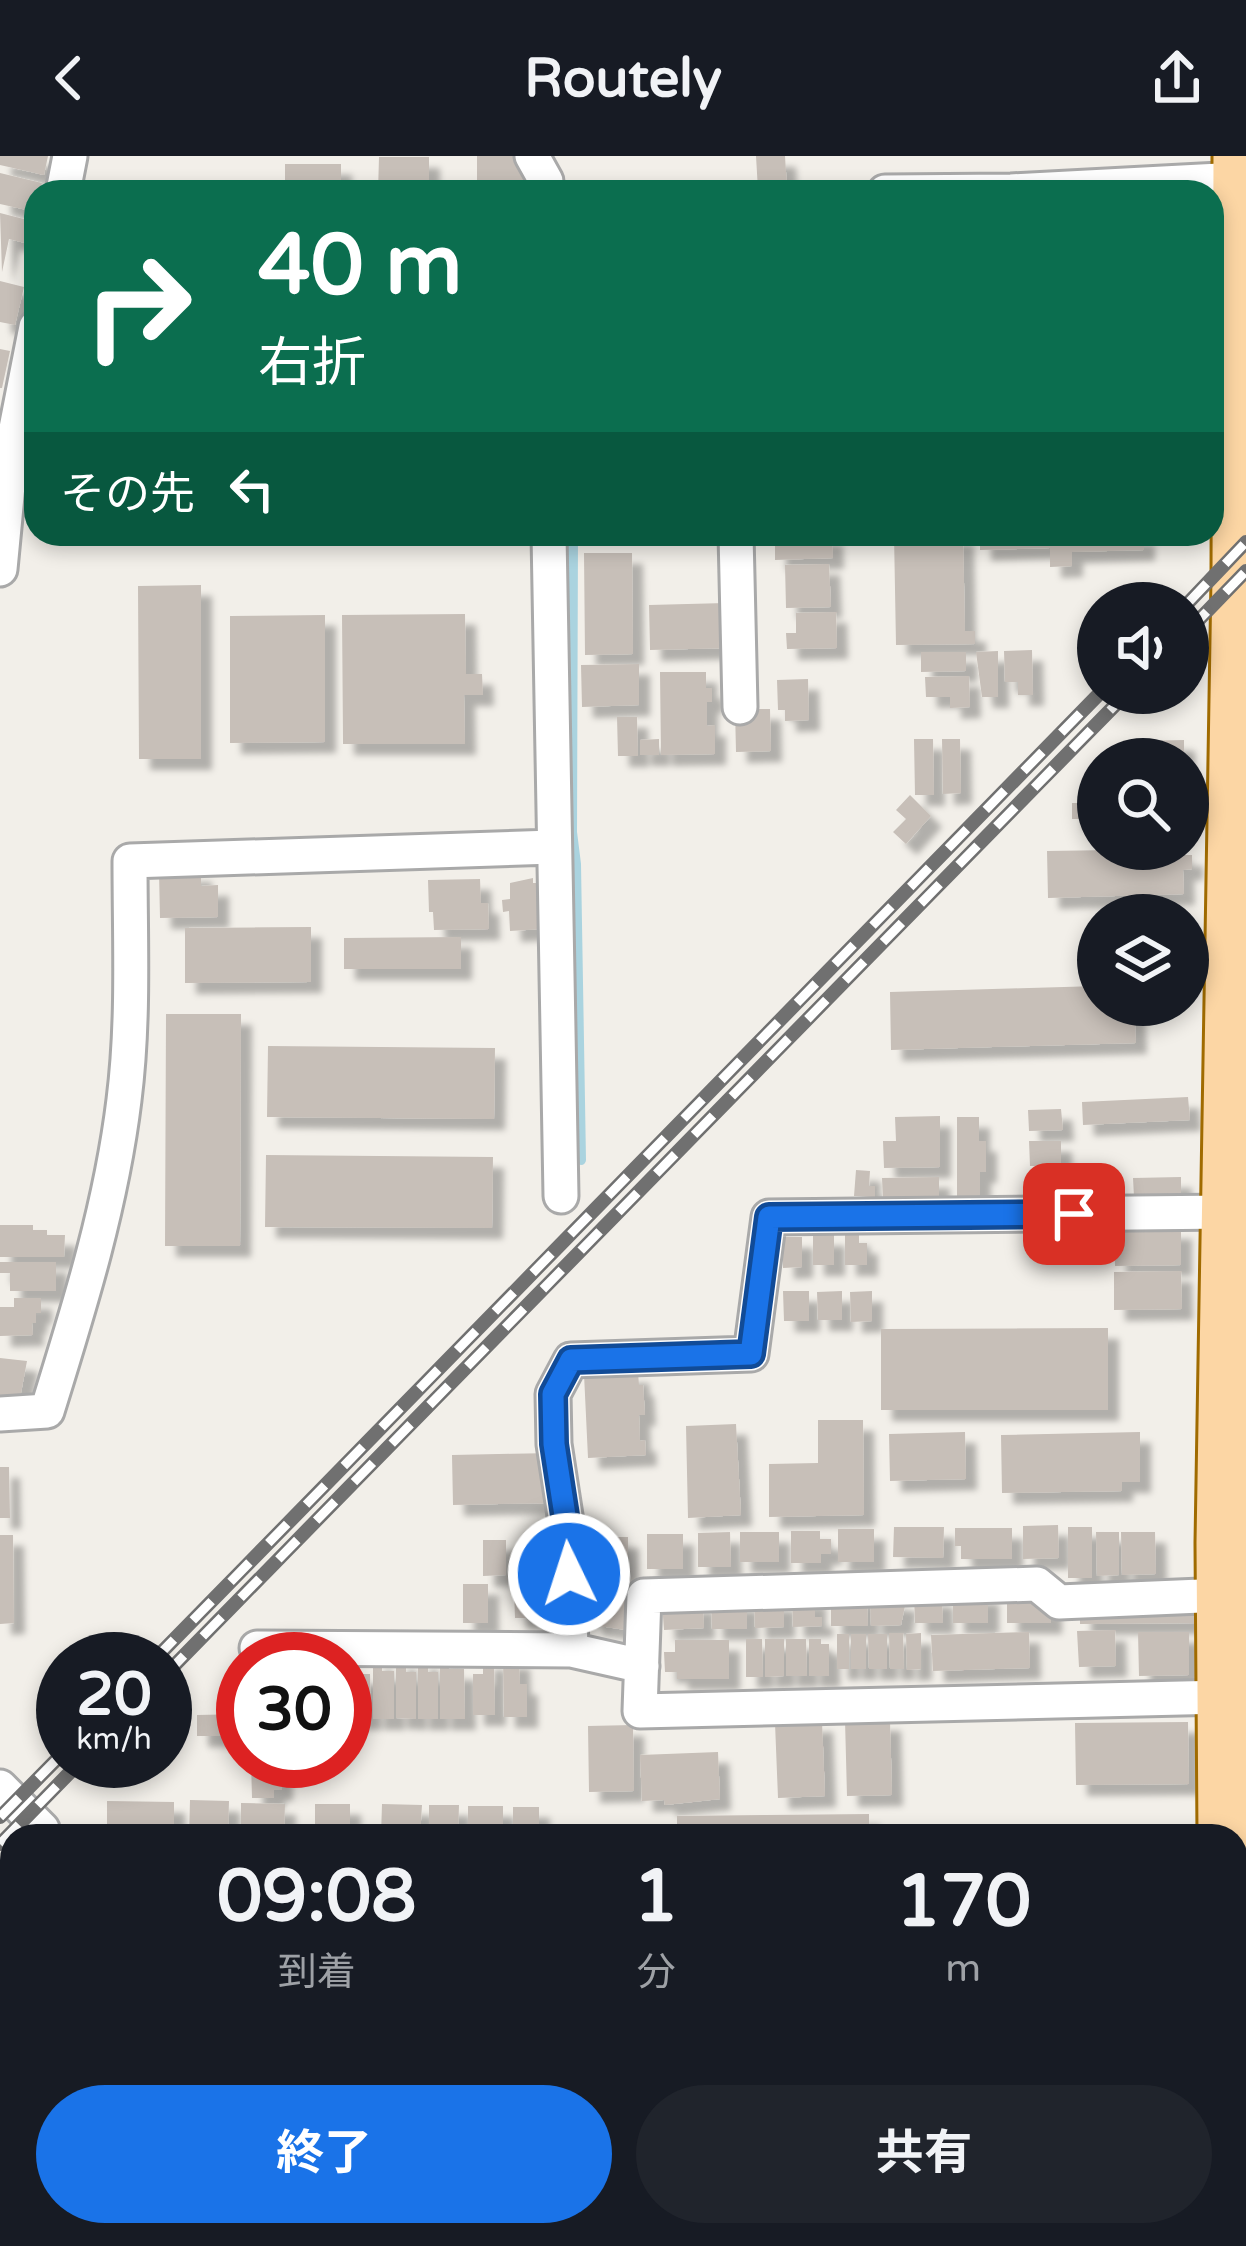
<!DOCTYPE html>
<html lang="ja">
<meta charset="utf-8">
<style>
body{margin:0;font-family:"Varela Round","Noto Sans JP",sans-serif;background:#20242c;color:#f1f3f6;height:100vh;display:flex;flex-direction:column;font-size:45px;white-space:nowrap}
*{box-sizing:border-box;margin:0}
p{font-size:39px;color:#9ea1a6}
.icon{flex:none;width:66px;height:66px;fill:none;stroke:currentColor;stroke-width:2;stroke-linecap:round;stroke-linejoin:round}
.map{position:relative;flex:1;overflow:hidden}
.drawer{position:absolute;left:0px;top:1668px;width:1248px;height:423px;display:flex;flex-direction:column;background:#171b24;border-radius:36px 36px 0 0;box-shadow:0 6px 18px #0003}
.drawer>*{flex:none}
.hud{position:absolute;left:24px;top:24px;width:1200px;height:366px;border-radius:36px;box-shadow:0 6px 18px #0003;background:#0b6e4f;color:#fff;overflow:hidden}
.buttons{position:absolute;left:1077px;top:426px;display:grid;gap:24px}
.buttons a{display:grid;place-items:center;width:132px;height:132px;border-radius:50%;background:#171b24;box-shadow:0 6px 18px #0003;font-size:60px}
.speed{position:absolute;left:36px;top:1476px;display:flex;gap:24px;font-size:60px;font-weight:700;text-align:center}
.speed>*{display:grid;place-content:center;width:156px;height:156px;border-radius:50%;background:#171b24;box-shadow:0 6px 18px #0003;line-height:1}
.speed small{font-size:30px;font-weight:400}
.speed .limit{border:18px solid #d22;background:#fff;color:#111}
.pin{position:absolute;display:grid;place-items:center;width:102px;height:102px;color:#fff;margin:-51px;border-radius:24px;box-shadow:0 6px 18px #0006}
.me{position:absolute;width:132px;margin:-66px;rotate:356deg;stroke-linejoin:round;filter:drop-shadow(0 0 9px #0008)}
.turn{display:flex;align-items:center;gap:42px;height:252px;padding:0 36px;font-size:54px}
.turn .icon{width:156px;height:156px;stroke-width:2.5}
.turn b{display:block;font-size:84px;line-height:102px}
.then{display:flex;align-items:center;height:114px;padding:0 36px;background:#0003;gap:24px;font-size:45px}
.eta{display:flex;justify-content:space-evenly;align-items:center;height:204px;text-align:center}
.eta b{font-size:72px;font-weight:700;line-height:84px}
.button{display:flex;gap:24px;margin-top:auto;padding:24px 36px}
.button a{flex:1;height:138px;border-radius:72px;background:#1a73e8;color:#fff;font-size:48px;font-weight:700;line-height:138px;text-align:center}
.button a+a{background:#20242c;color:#f1f3f6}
header{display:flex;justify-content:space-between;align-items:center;height:156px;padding:0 36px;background:#171b24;font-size:54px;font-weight:700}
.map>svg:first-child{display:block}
</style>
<header><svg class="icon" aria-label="back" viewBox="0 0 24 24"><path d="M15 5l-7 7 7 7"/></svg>Routely<svg class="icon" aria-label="share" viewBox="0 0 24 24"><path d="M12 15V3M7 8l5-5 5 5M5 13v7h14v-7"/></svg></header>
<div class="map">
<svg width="1246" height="2090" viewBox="0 0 1246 2090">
<defs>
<filter id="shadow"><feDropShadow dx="11" dy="11" stdDeviation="3" flood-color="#0004"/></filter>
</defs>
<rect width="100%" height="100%" fill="#f2efe9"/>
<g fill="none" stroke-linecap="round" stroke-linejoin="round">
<path stroke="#aad3df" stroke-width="10" d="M573,378l-1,298 4,32 5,296"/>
</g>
<path fill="#c7bfb8" filter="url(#shadow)" d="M0,0h48l-4,19 -44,-10z
M477,0h47v36h-47z
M756,0h29l2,32 -29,2z
M379,1h50v35h-51z
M285,8h56v28h-56z
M0,17l42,10 -2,9 -9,2 -4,16 -27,-6z
M0,57l36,9 -3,23 -24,-6 -7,33z
M0,125l24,6 -9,38 -15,-3z
M0,193l10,2 -8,37h-2z
M775,378h57l1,24 -58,2z
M894,378h69l2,97h10v13l-79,1z
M980,378h164v16l-72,2v14l-22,1v-19l-70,2z
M584,397h48l1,101 -48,1z
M829,408l2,43 -45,1 -1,-43z
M201,429v174h-62l-1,-173z
M726,447l1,45 -77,2 -1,-45z
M836,456l1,36 -50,1 -1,-16h10v-20z
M465,458l1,60h16l1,21h-19l1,49h-122l-1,-129z
M325,459v127l-95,1v-127z
M1032,494l1,45h-15v-13h-13l-1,-31z
M998,495v46h-16l-6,-45z
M921,496h45v19l-45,1z
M639,508v41l-57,2 -1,-42z
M660,516h46v16h6v14h-5v24l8,-1v29l-54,1z
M969,520l1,31 -20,1v-11h-24l-1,-20z
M808,523l1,41 -24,1v-11h-7l-1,-30z
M735,553h35l1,42 -35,1z
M617,561h20l1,39h-20z
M659,583v16h-19v-15z
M914,583h19l1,56h-19z
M942,583h18l1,54 -18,1z
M1184,584v19h-44v-18z
M1098,631v32h-26v-16h15v-15z
M910,639l21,21 -25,28 -13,-12 13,-13 -10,-9z
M1180,693l1,6h11v14l-9,1 1,24 -136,4 -1,-47z
M201,715v15l17,-1v32l-58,1 -1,-46z
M533,722v5h7l2,46 -32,2 -1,-20 -6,1 -1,-12 8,-1v-16z
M480,723l1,24h7l1,26 -55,1 -1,-18h-4l-1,-32z
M311,771v55l-126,1v-55z
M461,781v32h-117v-31z
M1098,830v19h36l2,38 -245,7 -1,-58z
M166,858h75l-1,232h-75z
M268,890l227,2 -1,71 -227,-2z
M1188,941l2,23 -107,5 -1,-23z
M1061,953l2,21 -34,1 -1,-21z
M940,960v51l-56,1 -1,-27h13l-1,-24z
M957,961h22v24h7v31h-6v26h-23z
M1029,985h32v25h-31z
M266,999l227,2 -1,71 -227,-1z
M856,1014l14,1 -1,15h6v11l-21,-1z
M1060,1019l1,23h-31v-22z
M939,1021v22l-56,1 -1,-22z
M1181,1021v19l-47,1 -1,-19z
M0,1069h33v5h14v5h18l-1,22h-64z
M1181,1072v37l-66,1 -1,-37z
M813,1079h21v30h-21z
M845,1079h14v8h8v22h-22z
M782,1081h20v30l-19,1z
M0,1106h56v29h-46v-18h-10z
M1181,1115l1,38 -68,1v-38z
M783,1135h26v30h-25z
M842,1135v29h-24l-1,-28z
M872,1135v30l-21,1 -1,-30z
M14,1142h27v15h-5v10h-4l1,12 -33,1v-29h14z
M1108,1172v82h-227v-81z
M0,1202l27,3 -7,37 -20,-2z
M638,1216l1,13h4l2,30h-6l1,26 5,-1 1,15 -58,3 -4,-84z
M818,1264h45l1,95 -95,2v-53l49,-1z
M736,1268l5,91 -53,3 -2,-92z
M965,1276l1,47 -76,2 -1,-47z
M1140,1276v50h-18v9l-120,2 -1,-58z
M553,1297v50l-100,2 -1,-50z
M0,1311h9l1,51h-10z
M1058,1369l1,33 -36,1v-33z
M894,1371h50l-1,31 -50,-1z
M1068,1371h24v51h-24z
M955,1372h57v31h-51v-13h-6z
M838,1373h36v33h-36z
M791,1375h29v8h11v15h-10v9h-30z
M730,1376l1,35h-33v-34z
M740,1376h39v30h-39z
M1096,1376h23v43l-22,1z
M1121,1376h34l1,42 -34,1z
M647,1378h36v35h-36z
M0,1379h13l1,88 -14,1z
M595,1381h33v35h-33z
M483,1384h23v35l-23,1z
M554,1387v54h-6v21h-33l-1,-28 8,-1v-45z
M463,1428h25v39h-25z
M588,1432h40l5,43 -41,-6z
M1007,1436l44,14v17h-44z
M953,1437h35v30h-35z
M867,1438l1,32h-37v-31z
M870,1439l36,6 -5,24 -30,1z
M815,1440v21h7v9l-29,1 -1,-30z
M914,1440h28l1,27h-28z
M747,1444v29h-35l-1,-28z
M754,1444h30v27l-29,1z
M703,1445l1,27 -40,2 -2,-27z
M1080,1451h116l1,16 -117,1z
M1115,1474l1,36 -37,1 -2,-36z
M1029,1476l1,36 -97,3 -2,-36z
M1138,1476h51v43l-50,1z
M889,1477h14l1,36h-14z
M921,1477v36l-14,1 -1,-36z
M837,1478h12v35h-12z
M851,1478h15v35h-15z
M868,1478h19v35h-18z
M746,1483h16l1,38h-17z
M765,1483h19v37l-19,1z
M786,1483h20l1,37h-21z
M809,1483h12v5h8v32h-20z
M675,1484h54v39h-52v-7h-12l-1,-20h11z
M503,1502h16l1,26h7v33h-23z
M373,1503h9v12h12v48h-21z
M396,1503h10v13h10v47l-20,-1z
M418,1503h10v13h10v47h-20z
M440,1503h9v10h15l1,50h-25z
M483,1503h11l1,56h-22v-41h10z
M353,1518h17l1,45h-18z
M224,1533h19v16h-19z
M243,1558v22h-46v-21z
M845,1564h45l2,75 -45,1z
M822,1565l3,75 -47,2 -3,-75z
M1188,1566l1,62 -113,1 -1,-62z
M633,1569l1,66 -45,1 -1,-66z
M718,1596l2,47 -55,6 -1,-5 -22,1 -2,-46z
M251,1605h31v29h-8v8h-22z
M190,1644l39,1 -1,35h-39z
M107,1645l67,1v34h-67z
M241,1647l44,1 -1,31 -43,-1z
M315,1648h35v32h-24v-12h-11z
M382,1648l40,1 -2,31h-39z
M429,1649h30l-1,31h-29z
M468,1650h35v30h-23l-1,-8h-11z
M513,1651h26v29h-26z
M869,1658v22h-192v-20z
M12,2011v62l-12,2v-61z
M69,2079h47v8l-48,-2z
M139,2079h39v11h-39z
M216,2079h35v11h-35z
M367,2079h65v11h-65z
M1094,2079h47v11h-46z"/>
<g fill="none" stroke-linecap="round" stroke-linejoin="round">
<g stroke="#a9a9a9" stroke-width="39">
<path id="street" d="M532,0l14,25v11
M63,36l7,-36
M885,36l126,-1 228,-12
M549,378l12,662
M736,378l4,173
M0,413l11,-115 25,-127
M0,1258l47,-3c32,-103 64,-204 77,-311 10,-79 6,-159 6,-239l423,-14
M257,1492l314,2 71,16
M571,1494l-3,-115 -14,-91 -1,-50 18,-34 180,-6 18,-137 459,-5
M1224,1541l-584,14 4,-115 393,-12 22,18 166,-7
M0,1631l42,42v7
M1236,1713h10
M0,1993l12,-2
M1236,2052h10
M787,2079l1,11
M1091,2079l1,11"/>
</g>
<g stroke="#a06b00" stroke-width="57">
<path id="primary" d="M1224,1680l-2,-293 16,-965 1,-422
M1221,2090v-11"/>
</g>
<use href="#street" stroke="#fff" stroke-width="33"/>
<use href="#primary" stroke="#fcd6a4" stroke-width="51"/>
<g stroke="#707070" stroke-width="14">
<path id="rail" d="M1188,447l58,-61
M1188,475l58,-60
M155,1503l945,-966
M165,1519l962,-982
M0,1661l63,-64
M0,1688l81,-83"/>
</g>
<use href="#rail" stroke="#fff" stroke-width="9" stroke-dasharray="27" stroke-linecap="butt"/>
</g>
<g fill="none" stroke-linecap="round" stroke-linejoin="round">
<g stroke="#114b97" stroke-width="30">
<path id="route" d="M569,1418l-1,-39 -14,-91 -1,-50 18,-34 180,-6 18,-137 305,-3"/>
</g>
<use href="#route" stroke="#1a73e8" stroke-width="21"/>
</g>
</svg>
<div class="buttons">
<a><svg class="icon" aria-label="sound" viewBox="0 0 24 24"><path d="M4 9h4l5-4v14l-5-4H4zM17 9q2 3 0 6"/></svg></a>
<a><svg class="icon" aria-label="search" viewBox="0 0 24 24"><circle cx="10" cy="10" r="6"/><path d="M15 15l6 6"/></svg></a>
<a><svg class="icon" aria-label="layers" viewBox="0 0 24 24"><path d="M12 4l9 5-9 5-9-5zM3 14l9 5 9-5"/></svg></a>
</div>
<div class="speed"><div>20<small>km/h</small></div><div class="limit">30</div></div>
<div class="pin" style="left:1074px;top:1058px;background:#d93025"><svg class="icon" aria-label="arrive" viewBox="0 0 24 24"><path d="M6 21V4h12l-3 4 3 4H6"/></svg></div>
<svg class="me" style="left:569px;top:1418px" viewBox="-20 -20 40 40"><circle r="17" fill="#1a73e8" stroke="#fff" stroke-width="3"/><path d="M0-11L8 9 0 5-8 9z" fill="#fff"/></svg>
<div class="hud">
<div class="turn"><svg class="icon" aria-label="right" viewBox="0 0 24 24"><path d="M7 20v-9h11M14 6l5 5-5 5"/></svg><div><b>40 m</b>右折</div></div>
<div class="then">その先<svg class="icon" aria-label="left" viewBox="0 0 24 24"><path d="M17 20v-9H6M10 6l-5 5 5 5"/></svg></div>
</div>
<section class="drawer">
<div class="eta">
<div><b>09:08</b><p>到着</p></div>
<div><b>1</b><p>分</p></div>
<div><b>170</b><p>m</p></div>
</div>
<div class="button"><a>終了</a><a>共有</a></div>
</section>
</div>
